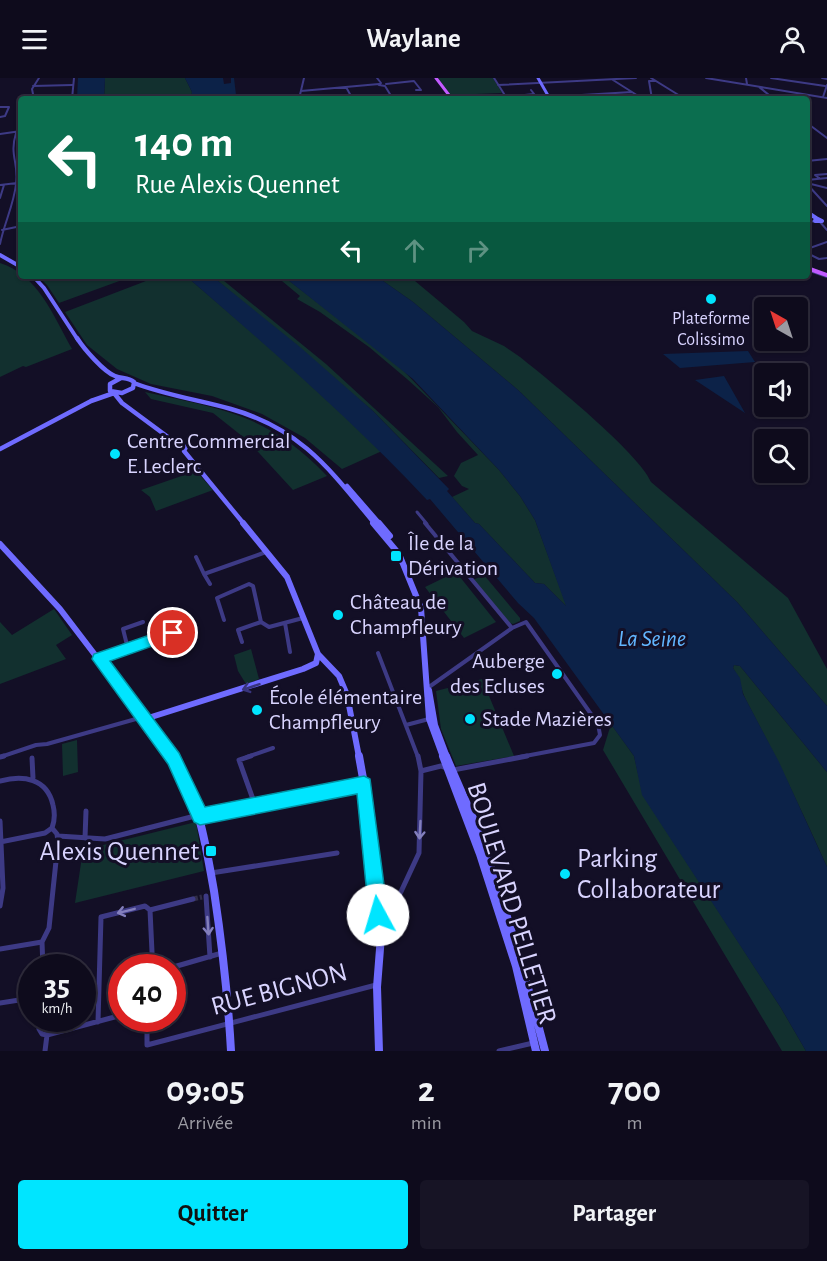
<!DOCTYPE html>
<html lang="fr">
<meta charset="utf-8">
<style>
body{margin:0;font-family:"Alegreya Sans",sans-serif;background:#171425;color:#f1f3f6;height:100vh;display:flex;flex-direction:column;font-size:22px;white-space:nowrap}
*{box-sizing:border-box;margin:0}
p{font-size:20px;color:#9b9ba3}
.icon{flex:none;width:33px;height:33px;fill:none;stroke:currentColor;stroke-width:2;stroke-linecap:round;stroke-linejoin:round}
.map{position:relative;height:973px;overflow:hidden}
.side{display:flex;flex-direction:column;background:#0e0b1c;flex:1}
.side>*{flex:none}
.hud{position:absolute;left:18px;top:18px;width:792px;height:183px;border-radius:6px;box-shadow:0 2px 4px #0004,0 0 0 2px #2e2b3b;background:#0b6e4f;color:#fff;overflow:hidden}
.needle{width:39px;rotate:321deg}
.tools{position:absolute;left:754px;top:219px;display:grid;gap:12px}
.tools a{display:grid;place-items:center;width:54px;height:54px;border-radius:6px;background:#0e0b1c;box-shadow:0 2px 4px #0004,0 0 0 2px #2e2b3b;font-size:30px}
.speed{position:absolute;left:18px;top:876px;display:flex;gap:12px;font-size:30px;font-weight:700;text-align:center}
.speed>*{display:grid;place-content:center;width:78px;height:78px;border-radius:50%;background:#0e0b1c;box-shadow:0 2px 4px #0004,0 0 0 2px #2e2b3b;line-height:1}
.speed small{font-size:15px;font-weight:400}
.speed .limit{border:9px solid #d22;background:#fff;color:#111}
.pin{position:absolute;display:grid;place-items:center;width:51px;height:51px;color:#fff;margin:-26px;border:3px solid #fff;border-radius:50%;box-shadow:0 2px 6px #0007}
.me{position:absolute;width:66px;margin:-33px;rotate:354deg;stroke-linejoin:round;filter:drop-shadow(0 0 4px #0008)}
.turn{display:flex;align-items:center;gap:21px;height:126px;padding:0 18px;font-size:27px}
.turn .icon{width:78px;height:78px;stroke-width:2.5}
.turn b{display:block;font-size:42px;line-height:51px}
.lanes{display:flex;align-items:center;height:57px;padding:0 18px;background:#0003;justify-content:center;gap:30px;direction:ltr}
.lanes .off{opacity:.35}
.eta{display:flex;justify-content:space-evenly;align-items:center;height:102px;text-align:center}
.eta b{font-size:36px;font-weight:700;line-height:42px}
.button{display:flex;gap:12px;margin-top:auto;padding:12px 18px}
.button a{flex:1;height:69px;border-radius:6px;background:#00e5ff;color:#111;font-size:24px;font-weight:700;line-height:69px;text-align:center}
.button a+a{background:#171425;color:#f1f3f6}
header{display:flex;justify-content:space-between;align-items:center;height:78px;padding:0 18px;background:#0e0b1c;font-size:27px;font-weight:700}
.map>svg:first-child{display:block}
</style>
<header><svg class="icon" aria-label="menu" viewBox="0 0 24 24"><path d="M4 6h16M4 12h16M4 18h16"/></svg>Waylane<svg class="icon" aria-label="person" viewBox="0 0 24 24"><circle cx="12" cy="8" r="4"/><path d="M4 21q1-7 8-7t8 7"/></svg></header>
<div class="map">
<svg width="827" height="973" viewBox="0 0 827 973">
<rect width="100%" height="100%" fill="#130f26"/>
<path fill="#12302f" d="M105,0h80l7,14 -1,7h-87z
M438,0h55l9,15 -26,1 2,3 13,-1 3,3h-40z
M0,185c38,12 53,52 72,86l-46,18 -3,-1 -23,11z
M38,198h95l-74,27 -12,-18z
M159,198h27l92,79 104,96 -40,18 -37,-31 -43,-24 -50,-18 -61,-12 -34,-15 -30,-24 -22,-33z
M212,198h6l108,88 122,112 -9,2 -66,-67z
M276,198h7l114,88 102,106 21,26 15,24 32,87 -23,-23 -9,-1 -56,-59 -4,-1 -23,-26 17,-8 -7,-3 -8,-10 7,-13 17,-8 -21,-23 -19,-25 -31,-28 -38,-32 -49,-35 -23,-13 3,-3z
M376,198h33l55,46 8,9 32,15 16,11c29,23 119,96 131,125l137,116 39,71v37l-90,-104 -219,-212 -105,-88z
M145,314c77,17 125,23 182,84l-34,14 -46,-50 -34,-27 -62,-14z
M196,393l17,19 -57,21 -6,-14 -9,-7z
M456,494l40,50 -32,16 -39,-51z
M484,497l36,43v3l-7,3 -3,-1 -37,-43z
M54,531l18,26 -16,10 10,14 -66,25v-62l12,13z
M251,571l8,30 -13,5 -8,-13 -4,-16z
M734,587l6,1 87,106v95c-25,-56 -51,-111 -80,-165 -6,-11 -7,-23 -14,-34z
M482,601l32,77 -58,10 -15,-37 -5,-38z
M611,646l23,32 9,39 138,213 25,43h-24l-179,-301z
M77,662l1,32 -15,4 -1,-32z
M196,744l8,49 -129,32 8,-53z"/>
<path fill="#0c2248" d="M78,0h27l-1,21h-27z
M185,0h38l1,6 7,-1v-5h3l2,17 -3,4h-42l1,-7z
M186,198h26l88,71 73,64 76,78 -2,2 28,32 4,1 56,59 9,1 22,22 -31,-86 -15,-24 -21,-26 -86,-91 -130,-103h93l37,26 105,88 219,212 90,104v66l-87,-106 -6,-1 -1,3 7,10 3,16 36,68 48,105v184h-21l-25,-43 -139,-213 -8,-39 -100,-138 -16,-15 -88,-104 -3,1c-75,-80 -158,-152 -241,-224z
M748,273l7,11 -75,6 -17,-14z
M724,298l21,37 -50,-33z"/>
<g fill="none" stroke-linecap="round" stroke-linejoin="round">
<path stroke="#312d47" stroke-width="5" stroke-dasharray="5 2" stroke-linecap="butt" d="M193,821l9,-2
M152,874v14"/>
<path stroke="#3d3a85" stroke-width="2" d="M377,0l4,5 -2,2 6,1 8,13
M494,0l12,19 28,-3
M651,0l34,21
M706,0l121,20
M746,0l1,6
M771,0l54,8
M822,0l5,1
M613,2l30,19
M386,6l28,-3 7,9h-5
M498,7l138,-7
M33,8l39,-1
M346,9l5,9
M759,9l15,12
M531,12l7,9
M301,13l78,-7
M548,19l84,-5
M823,19l4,-12
M34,21l-2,-10 7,-11
M72,21l2,-21
M299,21l5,-21
M652,21l-3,-18h6
M0,29h9l-4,9 -5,1
M807,45l20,15
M0,56l21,-3
M807,83l20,-2
M819,100l-4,-3 12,-1
M807,102l20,-2
M807,105l20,5
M807,106l20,22
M0,107l17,-2
M0,120l4,-13
M807,144l8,-1
M820,144l7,8
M2,152l19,-4
M0,166c4,-20 14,-40 16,-60 3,-22 -7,-28 0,-51
M807,171l20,-7
M807,175l12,6 8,-1
M807,192l20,7"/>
<path stroke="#3d3a85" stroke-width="3" d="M417,434l10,12"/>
<path stroke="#3d3a85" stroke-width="4" d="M425,445l87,105
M196,479l8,17 62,-22
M204,496l6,10
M224,542l-7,-22 32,-14 4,2 8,36 8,5 34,-9
M285,545l5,29
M159,560l15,-6
M242,564l-4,-12 23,-8
M128,571l-5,-20 20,-7
M378,575l40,104
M100,581l59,-21 6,17
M429,609l83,-59 14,-6 72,102 2,11 -6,8 -74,14
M406,647l23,-6
M0,679l36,-12 11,-1 96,-27
M247,679l26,-9"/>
<path stroke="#3d3a85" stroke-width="5" d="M251,678l-12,4 16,45
M0,679l4,-1
M32,680l1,20
M453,692l74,-14
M421,693l20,-5 5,2
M0,703c23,-6 47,-3 53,24 2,8 2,15 -1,23l5,6 1,8 -9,86 -7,14 1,26
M0,743l3,67 -3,18
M58,758l47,3 90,-23 168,-31
M85,760l1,-27
M0,764l45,-9 7,-5
M211,795l126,-20
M206,818l4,61
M150,832l2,42
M379,833h13l27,-58 2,-82 -3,-15
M0,871l42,-7
M170,890l52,-15
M0,925l32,-5
M39,940v11l3,5 5,1
M147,940v27l229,-60
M98,944l3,-105 44,-11 5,4 43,-11
M47,957l75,-20
M45,973l2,-16
M499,973l34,-8"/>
<path stroke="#6f6bff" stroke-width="3" d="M538,0l12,21"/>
<path stroke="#6f6bff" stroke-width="4" d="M807,134l9,6
M816,140l6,3h-7z
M0,177l21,12
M33,198l11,12 34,52"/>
<path stroke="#6f6bff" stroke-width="4.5" d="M77,260c7,11 27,34 38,38 7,3 13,1 19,6l-1,6 -11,5 -12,-2v-7l11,-6
M134,305c31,12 65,17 97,26 71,20 100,62 144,115
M91,323l23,-8 8,10 54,40 10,4 -2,4 60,73
M0,371l93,-49
M347,408l33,38"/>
<path stroke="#6f6bff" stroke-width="6" d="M243,445l44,54 31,77 21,22 8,19 12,62
M373,445l26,31 22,54 8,111 14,38
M379,445l11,13
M0,466l60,65 113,148
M429,612l6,35 12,32
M145,641l158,-50 13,-6 2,-9"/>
<path stroke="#6f6bff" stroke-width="8" d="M173,678c26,45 32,84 41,135 8,53 14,106 17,160
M359,678l5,28 17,152 -4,51 2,64
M443,678l37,98 36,112 20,85
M446,678c9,22 20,45 29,67 28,74 50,151 70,228"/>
<path stroke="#c25bff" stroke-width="3" d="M436,0l16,21"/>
<path stroke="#c25bff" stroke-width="4" d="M807,190l20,7"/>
</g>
<defs><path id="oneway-shaft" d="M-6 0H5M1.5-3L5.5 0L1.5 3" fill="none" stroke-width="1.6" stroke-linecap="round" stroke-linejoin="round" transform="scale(1.5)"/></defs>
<use stroke="#38347d" href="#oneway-shaft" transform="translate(251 609) rotate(162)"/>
<g stroke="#837fbc">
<use href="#oneway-shaft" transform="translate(420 752) rotate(93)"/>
<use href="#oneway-shaft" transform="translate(126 833) rotate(166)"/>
<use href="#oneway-shaft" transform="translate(208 848) rotate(86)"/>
</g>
<path fill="#00e5ff" stroke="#0095a6" stroke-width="1.5" d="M173,549l5,1 2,5 -2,4 -68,24 69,92 26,54 159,-31 6,3 18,136 -3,7 -7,3 -6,-3 -3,-7 -12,-121 -157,31 -6,-3 -26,-58 -76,-105 2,-5z"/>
<g fill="#00e5ff" stroke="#130f26" stroke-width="2">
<circle cx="711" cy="221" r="6"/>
<circle cx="115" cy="376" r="6"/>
<rect x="390" y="472" width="12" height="12" rx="3"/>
<circle cx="338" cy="537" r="6"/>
<circle cx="557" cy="596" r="6"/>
<circle cx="257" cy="632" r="6"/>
<circle cx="470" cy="641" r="6"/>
<rect x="205" y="767" width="12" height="12" rx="3"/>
<circle cx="565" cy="796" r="6"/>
</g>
<g text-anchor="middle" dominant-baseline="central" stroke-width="6" stroke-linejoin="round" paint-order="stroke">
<g font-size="18" fill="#d9d4ff" stroke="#130f26">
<text x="711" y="241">Plateforme<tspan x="711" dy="21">Colissimo</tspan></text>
</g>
<g font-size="22" fill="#d9d4ff" stroke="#130f26" text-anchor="start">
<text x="127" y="363">Centre Commercial<tspan x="127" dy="25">E.Leclerc</tspan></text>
<text x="408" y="465">Île de la<tspan x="408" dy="25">Dérivation</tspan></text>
<text x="350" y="524">Château de<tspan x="350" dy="25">Champfleury</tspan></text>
<text x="545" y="583" text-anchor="end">Auberge<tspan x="545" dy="25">des Ecluses</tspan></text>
<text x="269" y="619">École élémentaire<tspan x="269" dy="25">Champfleury</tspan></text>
<text x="482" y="641">Stade Mazières</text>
</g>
<g font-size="24" font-style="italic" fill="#62b6ff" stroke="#130f26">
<text x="652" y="561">La Seine</text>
</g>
<g font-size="27" fill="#d9d4ff" stroke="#130f26" text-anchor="end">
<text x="199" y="773">Alexis Quennet</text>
<text x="577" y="780" text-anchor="start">Parking<tspan x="577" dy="31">Collaborateur</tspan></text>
</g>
<g font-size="27" fill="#d9d4ff" stroke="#130f26">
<text transform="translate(512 825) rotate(73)">BOULEVARD PELLETIER</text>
<text transform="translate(279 911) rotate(-15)">RUE BIGNON</text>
</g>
</g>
</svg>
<div class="tools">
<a><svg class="needle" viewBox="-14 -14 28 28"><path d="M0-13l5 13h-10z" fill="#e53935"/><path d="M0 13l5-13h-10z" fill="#9b9ba3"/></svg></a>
<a><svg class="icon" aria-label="sound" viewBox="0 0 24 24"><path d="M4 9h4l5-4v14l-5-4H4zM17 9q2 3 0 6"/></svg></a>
<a><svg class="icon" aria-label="search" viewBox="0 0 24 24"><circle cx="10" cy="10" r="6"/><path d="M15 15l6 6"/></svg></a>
</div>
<div class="speed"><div>35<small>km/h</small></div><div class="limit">40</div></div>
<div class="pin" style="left:173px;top:555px;background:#d93025"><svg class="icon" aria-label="arrive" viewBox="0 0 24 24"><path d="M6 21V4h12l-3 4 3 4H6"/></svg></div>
<svg class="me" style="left:378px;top:837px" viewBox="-20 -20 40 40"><circle r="19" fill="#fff"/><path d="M0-13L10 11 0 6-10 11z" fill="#00e5ff"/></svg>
<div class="hud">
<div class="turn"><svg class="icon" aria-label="left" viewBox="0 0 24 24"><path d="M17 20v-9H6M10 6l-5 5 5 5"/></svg><div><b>140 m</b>Rue Alexis Quennet</div></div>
<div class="lanes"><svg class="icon" aria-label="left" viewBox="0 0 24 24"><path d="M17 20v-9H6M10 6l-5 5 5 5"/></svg><svg class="icon off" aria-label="ahead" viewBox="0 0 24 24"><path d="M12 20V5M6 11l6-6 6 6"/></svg><svg class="icon off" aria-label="right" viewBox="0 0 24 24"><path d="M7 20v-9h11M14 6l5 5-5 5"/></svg></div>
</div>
</div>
<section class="side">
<div class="eta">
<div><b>09:05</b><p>Arrivée</p></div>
<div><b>2</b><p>min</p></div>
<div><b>700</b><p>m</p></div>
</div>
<div class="button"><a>Quitter</a><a>Partager</a></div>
</section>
